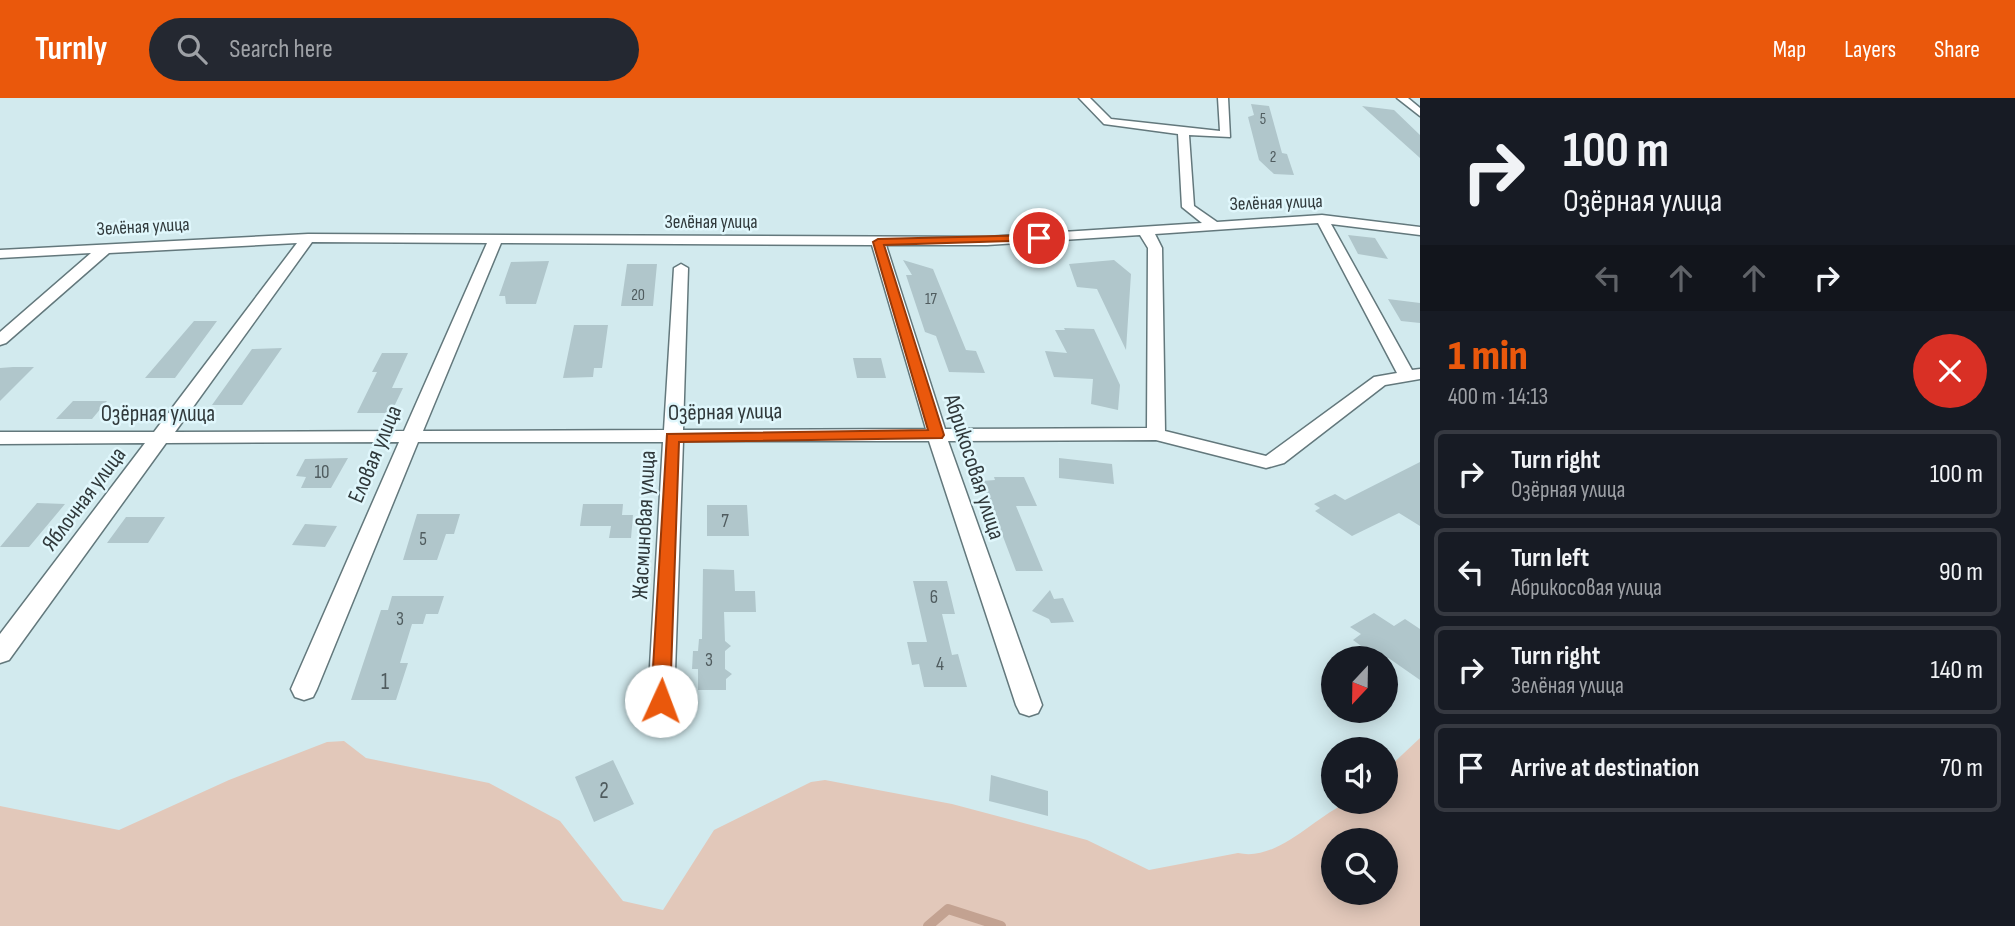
<!DOCTYPE html>
<meta charset="utf-8">
<style>
body{margin:0;font-family:"Sofia Sans Condensed",sans-serif;background:#242831;color:#f1f3f6;height:100vh;display:flex;flex-direction:column;font-size:26px;white-space:nowrap}
*{box-sizing:border-box;margin:0}
p{font-size:23px;color:#9ea1a6}
.icon{flex:none;width:38px;height:38px;fill:none;stroke:currentColor;stroke-width:2;stroke-linecap:round;stroke-linejoin:round}
.map{position:relative;flex:1;overflow:hidden}
.panel{display:flex;flex-direction:column;background:#171b24;width:595px}
.panel>*{flex:none}
.banner{background:#171b24;color:#f1f3f6;overflow:hidden}
.needle{width:46px;rotate:202deg}
.buttons{position:absolute;left:1321px;top:548px;display:grid;gap:14px}
.buttons a{display:grid;place-items:center;width:77px;height:77px;border-radius:50%;background:#171b24;box-shadow:0 4px 18px #0003;font-size:35px}
.pin{position:absolute;display:grid;place-items:center;width:60px;height:60px;color:#fff;margin:-30px;border:4px solid #fff;border-radius:50%;box-shadow:0 2px 7px #0007}
.me{position:absolute;width:77px;margin:-38px;rotate:2deg;stroke-linejoin:round;filter:drop-shadow(0 0 5px #0008)}
.turn{display:flex;align-items:center;gap:24px;height:147px;padding:0 28px;font-size:32px}
.turn .icon{width:91px;height:91px;stroke-width:2.5}
.turn b{display:block;font-size:49px;line-height:60px}
.lanes{display:flex;align-items:center;height:66px;padding:0 28px;background:#0003;justify-content:center;gap:35px;direction:ltr}
.lanes .off{opacity:.35}
.round{display:grid;place-items:center;flex:none;width:74px;height:74px;border-radius:37px;background:#242831}
.head{display:flex;align-items:center;justify-content:space-between;height:119px;padding:0 28px}
h1{font-size:42px;font-weight:800;line-height:52px;color:#ea580c}
ul{padding:0;list-style:none}
li{display:flex;align-items:center;gap:21px;height:88px;margin:0 14px 10px;padding:0 14px;border:4px solid #363941;border-radius:10px}
li div{flex:1}
li b{display:block;font-size:26px}
li em{font-style:normal}
header{display:flex;align-items:center;gap:42px;box-sizing:border-box;height:98px;padding:0 35px;background:#ea580c;color:#fff}
header strong{font-size:33px}
nav{display:flex;gap:38px;margin-inline-start:auto;font-size:24px}
.search{width:490px;height:63px;background:#242831;display:flex;align-items:center;gap:18px;box-sizing:border-box;padding:0 24px;border-radius:38px;color:#9ea1a6;font-size:26px}
main{display:flex;flex:1;min-height:0}
.map>svg:first-child{display:block}
</style>
<header>
<strong>Turnly</strong>
<div class="search"><svg class="icon" aria-label="search" viewBox="0 0 24 24"><circle cx="10" cy="10" r="6"/><path d="M15 15l6 6"/></svg>Search here</div>
<nav><a>Map</a><a>Layers</a><a>Share</a></nav>
</header>
<main>
<div class="map">
<svg width="1420" height="828" viewBox="0 0 1420 828">
<rect width="100%" height="100%" fill="#d2eaee"/>
<path fill="#e2c8ba" fill-rule="evenodd" d="M1420,640v188h-1420v-120l119,24 110,-50 98,-38 17,-1 22,17 123,25 71,38 63,80 40,9 51,-80 97,-48 14,-2 127,24 135,36 62,30 89,-17c40,9 77,-37 109,-50 10,-5 28,-1 39,-1v-32zM1386,742v52h-52v-52z"/>
<g fill="none" stroke-linecap="round" stroke-linejoin="round">
<path stroke="#c3a291" stroke-width="10" d="M928,828l20,-17 53,17"/>
</g>
<path fill="#b0c6cb" d="M1251,6l18,2 13,47 5,1 7,21 -20,-1 -15,-14 -11,-43 6,-2z
M1362,8l32,4 26,25v23z
M1348,137l27,3 13,21 -30,-5z
M903,162l30,9 33,81 10,1 9,22 -36,-1 -13,-36 -11,-4 -19,-57h6z
M1114,162l17,14 -5,76 -29,-61 -20,-2 -8,-23z
M549,163l-13,43h-30l-1,-8h-6l12,-34z
M627,166h30l-4,42h-32z
M1388,201l32,4v20l-19,-2z
M194,223h23l-42,57h-30z
M574,227h34l-6,43h-8l-1,9 -30,1z
M1064,230l30,1 26,56 -2,25 -27,-6 2,-25 -39,-2 -9,-26 22,2 -12,-23h10z
M282,250l-40,57h-30l40,-56z
M382,255h26l-16,35h11l-12,25h-34l20,-41h-5z
M853,260h28l5,20h-29z
M13,269h21l-34,34v-33z
M73,303h34l-15,18h-36z
M348,360l-17,30h-30l5,-11 -10,-1 9,-17z
M1059,360l53,6 2,20 -55,-6z
M1420,364v64l-21,-13 -47,23 -37,-25 5,-3 -6,-4 21,-10 10,6z
M994,379h30l13,29h-21l27,65h-27l-34,-90 13,-1z
M37,405l28,1 -36,43h-29z
M583,406h40l-1,11h11l-2,23h-22l2,-12h-31z
M707,407h40l2,31h-42z
M417,416h43l-6,20h-8l-9,26h-34z
M126,419h39l-17,26h-41z
M305,426l32,2 -12,21 -33,-2z
M703,471l31,1 1,21h20l1,21h-32l1,29 6,5 -6,5v18l7,5 -6,5v11h-28v-21h-6l1,-18h5l1,-12h3z
M913,483h34l8,33h-13l10,41 6,-1 9,33h-43l-5,-23 -7,1 -5,-23h20z
M1050,492l4,9 9,-1 11,24 -23,1 -2,-4 -17,-8z
M392,498h52l-6,18h-12l-3,10h-11l-12,39h8l-12,37h-45l30,-90h7z
M1374,515l20,13 11,-7 15,10v51l-43,-30 -5,4 -19,-14 8,-6 -11,-7z
M613,662l21,44 -40,18 -19,-45z
M991,677l57,16v25l-59,-15z"/>
<g fill="none" stroke-linecap="round" stroke-linejoin="round">
<g stroke="#63787c" stroke-width="3">
<path id="street" d="M1079,0h11l21,21 109,12 -2,-33h10l2,39 -41,-2 5,71 23,16 105,-7 98,12v8l-89,-11 81,146 8,-1v10l-35,6 -101,78 -18,5 -110,-28 -208,1 94,264 -4,8 -9,3 -9,-3 -4,-8 -87,-264h-246l-9,260 -4,8 -9,3 -9,-3 -4,-8 15,-259h-245l-101,247 -4,8 -9,3 -9,-3 -4,-8 108,-247 -233,1 -157,217 -9,3v-29l145,-191 -145,1v-12h154l143,-189 -188,10 -103,90 -6,2v-13l91,-79 -91,5v-8l308,-16 679,3 215,-14 -20,-16 -4,-73 -74,-10zM1318,125l79,150 -23,4 -108,79 -101,-25 -3,-183 -7,-14zM1140,137l8,13 -1,180 -202,1 -59,-184h101zM312,144l175,1 -83,188 -229,1zM501,145l371,2 54,184 -243,1 5,-162 -7,-4 -7,4 -10,162 -241,1z
M1397,0h11l12,10v8z"/>
</g>
<use href="#street" fill="#fff" fill-rule="evenodd"/>
</g>
<path fill="#ea580c" stroke="#983908" stroke-width="2" d="M1039,137l5,3 -1,2 -159,5 60,190 -2,3 -263,4 -9,259 -2,5h-14l-3,-5 16,-267 261,-4 -55,-188 5,-3z"/>
<g text-anchor="middle" dominant-baseline="central" stroke-width="5" stroke-linejoin="round" paint-order="stroke">
<g font-size="16" fill="#505c5f">
<text x="1263" y="21">5</text>
<text x="1273" y="59">2</text>
<text x="638" y="197">20</text>
<text x="931" y="201">17</text>
</g>
<g font-size="19" fill="#30393b" stroke="#e0f7fc">
<text transform="translate(1276 105) rotate(-2)">Зелёная улица</text>
<text x="711" y="124">Зелёная улица</text>
<text transform="translate(143 129) rotate(-3)">Зелёная улица</text>
</g>
<g font-size="19" fill="#505c5f">
<text x="322" y="374">10</text>
<text x="725" y="423">7</text>
<text x="423" y="441">5</text>
<text x="934" y="499">6</text>
<text x="400" y="521">3</text>
<text x="709" y="562">3</text>
<text x="940" y="566">4</text>
</g>
<g font-size="23" fill="#30393b" stroke="#e0f7fc">
<text transform="translate(725 314) rotate(-1)">Озёрная улица</text>
<text x="158" y="316">Озёрная улица</text>
<text transform="translate(375 356) rotate(-67)">Еловая улица</text>
<text transform="translate(974 369) rotate(72)">Абрикосовая улица</text>
<text transform="translate(84 401) rotate(-53)">Яблочная улица</text>
<text transform="translate(644 427) rotate(-87)">Жасминовая улица</text>
</g>
<g font-size="23" fill="#505c5f">
<text x="385" y="584">1</text>
<text x="604" y="693">2</text>
</g>
</g>
</svg>
<div class="buttons">
<a><svg class="needle" viewBox="-14 -14 28 28"><path d="M0-13l5 13h-10z" fill="#e53935"/><path d="M0 13l5-13h-10z" fill="#9ea1a6"/></svg></a>
<a><svg class="icon" aria-label="sound" viewBox="0 0 24 24"><path d="M4 9h4l5-4v14l-5-4H4zM17 9q2 3 0 6"/></svg></a>
<a><svg class="icon" aria-label="search" viewBox="0 0 24 24"><circle cx="10" cy="10" r="6"/><path d="M15 15l6 6"/></svg></a>
</div>
<div class="pin" style="left:1039px;top:140px;background:#d93025"><svg class="icon" aria-label="arrive" viewBox="0 0 24 24"><path d="M6 21V4h12l-3 4 3 4H6"/></svg></div>
<svg class="me" style="left:661px;top:603px" viewBox="-20 -20 40 40"><circle r="19" fill="#fff"/><path d="M0-13L10 11 0 6-10 11z" fill="#ea580c"/></svg>
</div>
<section class="panel">
<div class="banner">
<div class="turn"><svg class="icon" aria-label="right" viewBox="0 0 24 24"><path d="M7 20v-9h11M14 6l5 5-5 5"/></svg><div><b>100 m</b>Озёрная улица</div></div>
<div class="lanes"><svg class="icon off" aria-label="left" viewBox="0 0 24 24"><path d="M17 20v-9H6M10 6l-5 5 5 5"/></svg><svg class="icon off" aria-label="ahead" viewBox="0 0 24 24"><path d="M12 20V5M6 11l6-6 6 6"/></svg><svg class="icon off" aria-label="ahead" viewBox="0 0 24 24"><path d="M12 20V5M6 11l6-6 6 6"/></svg><svg class="icon" aria-label="right" viewBox="0 0 24 24"><path d="M7 20v-9h11M14 6l5 5-5 5"/></svg></div>
</div>
<div class="head"><div><h1>1 min</h1><p>400 m · 14:13</p></div><a class="round" style="background:#d93025;color:#fff"><svg class="icon" aria-label="close" viewBox="0 0 24 24"><path d="M6 6l12 12M18 6L6 18"/></svg></a></div>
<ul>
<li><svg class="icon" aria-label="right" viewBox="0 0 24 24"><path d="M7 20v-9h11M14 6l5 5-5 5"/></svg><div><b>Turn right</b><p>Озёрная улица</p></div><em>100 m</em></li>
<li><svg class="icon" aria-label="left" viewBox="0 0 24 24"><path d="M17 20v-9H6M10 6l-5 5 5 5"/></svg><div><b>Turn left</b><p>Абрикосовая улица</p></div><em>90 m</em></li>
<li><svg class="icon" aria-label="right" viewBox="0 0 24 24"><path d="M7 20v-9h11M14 6l5 5-5 5"/></svg><div><b>Turn right</b><p>Зелёная улица</p></div><em>140 m</em></li>
<li><svg class="icon" aria-label="arrive" viewBox="0 0 24 24"><path d="M6 21V4h12l-3 4 3 4H6"/></svg><div><b>Arrive at destination</b></div><em>70 m</em></li>
</ul>
</section>
</main>
